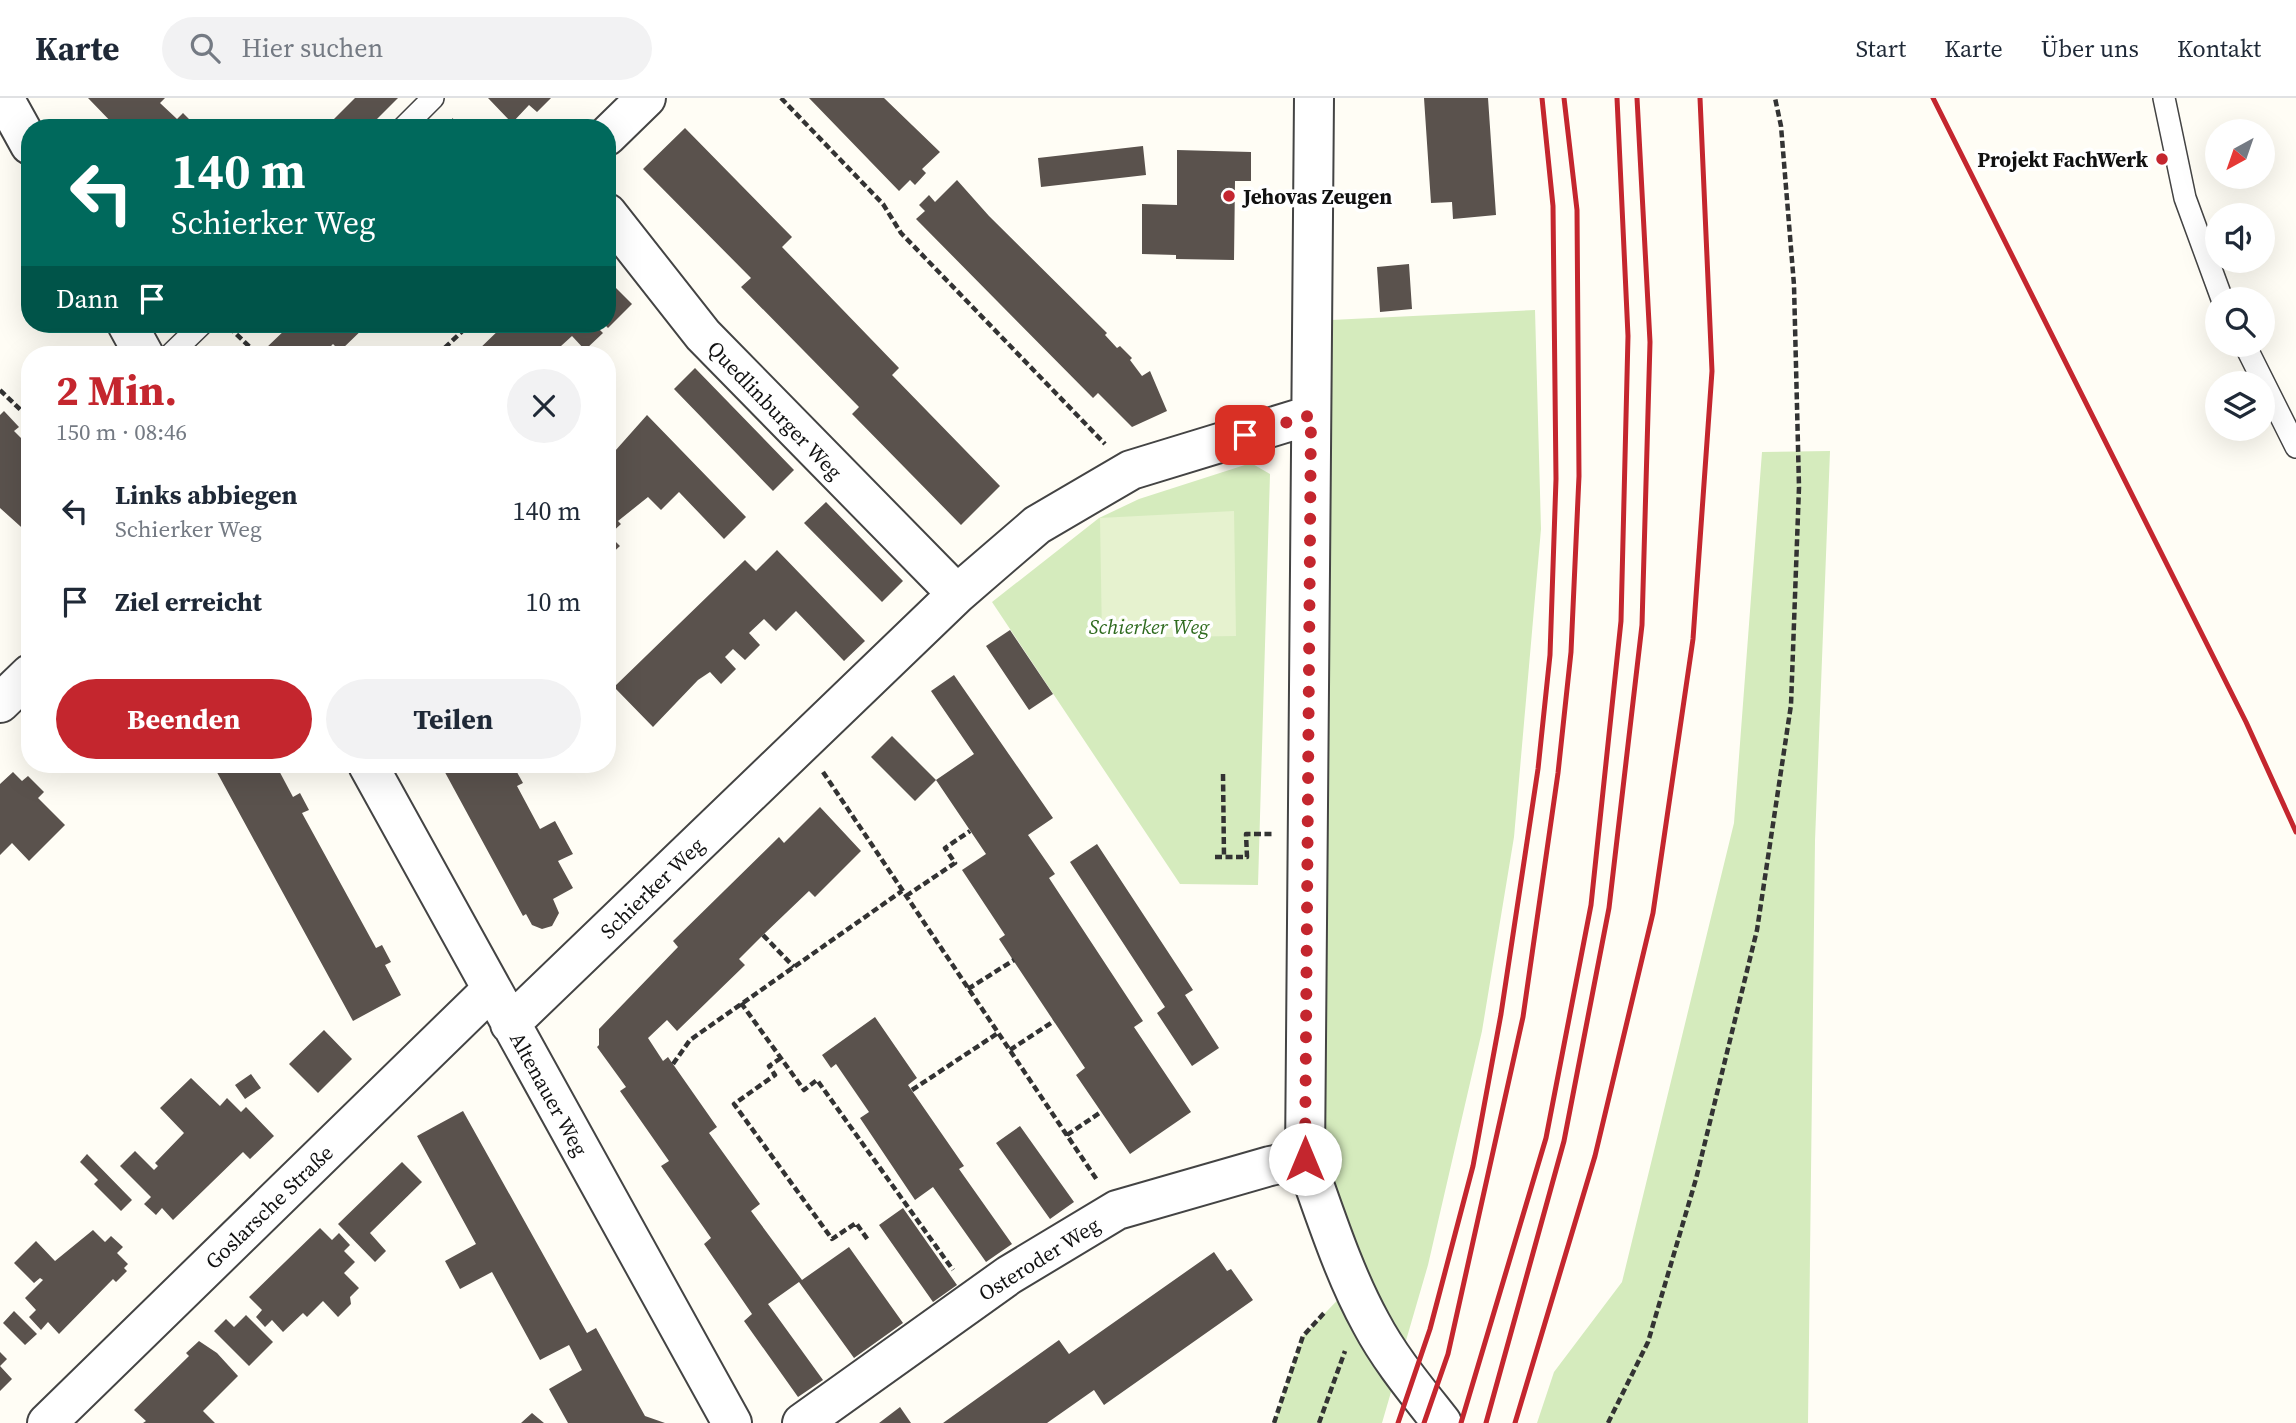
<!DOCTYPE html>
<html lang="de">
<meta charset="utf-8">
<style>
body{margin:0;font-family:"Source Serif 4",serif;background:#f2f2f3;color:#1f2937;height:100vh;display:flex;flex-direction:column;font-size:26px;white-space:nowrap}
*{box-sizing:border-box;margin:0}
p{font-size:23px;color:#747a83}
.icon{flex:none;width:38px;height:38px;fill:none;stroke:currentColor;stroke-width:2;stroke-linecap:round;stroke-linejoin:round}
.map{position:relative;flex:1;overflow:hidden}
.drawer{position:absolute;left:21px;top:248px;width:595px;height:427px;display:flex;flex-direction:column;background:#fff;border-radius:28px;box-shadow:0 7px 28px #0002}
.drawer>*{flex:none}
.top-card{position:absolute;left:21px;top:21px;width:595px;height:214px;border-radius:28px;box-shadow:0 7px 28px #0002;background:#00695c;color:#fff;overflow:hidden}
.needle{width:46px;rotate:220deg}
.tools{position:absolute;left:2205px;top:21px;display:grid;gap:14px}
.tools a{display:grid;place-items:center;width:70px;height:70px;border-radius:50%;background:#fff;box-shadow:0 7px 28px #0002;font-size:35px}
.pin{position:absolute;display:grid;place-items:center;width:60px;height:60px;color:#fff;margin:-30px;border-radius:14px;box-shadow:0 4px 10px #0006}
.me{position:absolute;width:77px;margin:-38px;rotate:0deg;stroke-linejoin:round;filter:drop-shadow(0 0 5px #0008)}
.turn{display:flex;align-items:center;gap:24px;height:147px;padding:0 35px;font-size:32px}
.turn .icon{width:91px;height:91px;stroke-width:2.5}
.turn b{display:block;font-size:49px;line-height:60px}
.then{display:flex;align-items:center;height:66px;padding:0 35px;background:#0003;gap:14px;font-size:26px}
.round{display:grid;place-items:center;flex:none;width:74px;height:74px;border-radius:37px;background:#f2f2f3}
.head{display:flex;align-items:center;justify-content:space-between;height:119px;padding:0 35px}
h1{font-size:42px;font-weight:700;line-height:52px;color:#c4262e}
.cta{display:flex;gap:14px;margin-top:auto;padding:14px 35px}
.cta a{flex:1;height:80px;border-radius:42px;background:#c4262e;color:#fff;font-size:28px;font-weight:700;line-height:80px;text-align:center}
.cta a+a{background:#f2f2f3;color:#1f2937}
ul{padding:0;list-style:none}
li{display:flex;align-items:center;gap:21px;height:91px;padding:0 35px}
li div{flex:1}
li b{display:block;font-size:26px}
li em{font-style:normal}
header{display:flex;align-items:center;gap:42px;box-sizing:border-box;height:98px;padding:0 35px;background:#fff;border-bottom:2px solid #e0e1e3}
header strong{font-size:33px}
nav{display:flex;gap:38px;margin-inline-start:auto;font-size:24px}
.search{width:490px;height:63px;background:#f2f2f3;display:flex;align-items:center;gap:18px;box-sizing:border-box;padding:0 24px;border-radius:38px;color:#747a83;font-size:26px}
.map>svg:first-child{display:block}
</style>
<header>
<strong>Karte</strong>
<div class="search"><svg class="icon" aria-label="search" viewBox="0 0 24 24"><circle cx="10" cy="10" r="6"/><path d="M15 15l6 6"/></svg>Hier suchen</div>
<nav><a>Start</a><a>Karte</a><a>Über uns</a><a>Kontakt</a></nav>
</header>
<div class="map">
<svg width="2296" height="1325" viewBox="0 0 2296 1325">
<rect width="100%" height="100%" fill="#fffdf5"/>
<path fill="#d5ebbd" d="M1535,212l6,219 -27,308 -32,194 -54,234 -46,158h-108l29,-87 50,-52 -48,-125 26,-839z
M1830,353l-15,390 -7,582h-271l17,-51 68,-90 112,-459 28,-371z
M1251,365l19,11 -12,411 -78,-1 -188,-282 107,-84 40,-19z"/>
<path fill="#e6f2cf" d="M1234,413l2,125 -134,2 -2,-120z"/>
<path fill="#5a524d" d="M88,0h77l-5,5 17,16 6,-6 15,15h-81z
M355,0h43l-30,30h-43z
M488,0h63l-14,14 -8,-7 -17,18z
M809,0h75l56,54 -18,17 4,4 -11,12 -5,-5 -11,11z
M1424,0h64l8,117 -43,4 -1,-17 -21,1z
M685,30l107,109 -10,10 117,121 -7,7 108,111 -39,39 -109,-111 7,-7 -118,-120 10,-9 -108,-109z
M1143,48l3,29 -105,12 -3,-29z
M1177,52l74,2v29h-16l-1,79 -58,-1v-4l-34,-1v-50l35,1z
M957,82l32,36 118,117 -2,2 12,13 3,-2 12,12 -2,2 12,16 8,-5 17,40 -35,16 -34,-34 -5,5 -177,-179 9,-8 -6,-6 10,-10 6,7z
M1409,166l3,45 -32,3 -3,-45z
M607,181l25,25 -24,24 -4,-4h3z
M284,226h84l-28,27 -7,-7 -11,11h-68l8,-8 3,2 23,-22z
M505,226h89l9,9 -18,17 -13,-14 -11,10 9,9h-97z
M695,270l99,102 -21,21 -99,-102z
M4,313l15,16 -5,4 16,16v88l-30,-27v-93z
M647,317l99,102 -22,22 -45,-47 -18,18 -13,-13 -30,24 3,3 -12,11 11,11 -13,12v-98z
M826,404l77,79 -21,21 -78,-79z
M777,452l88,91 -21,20 -48,-50 -20,20 -12,-12 -15,14 11,12 -15,15 -12,-11 -8,8 11,12 -15,15 -11,-12 -12,8 -45,47 -39,-40 131,-127 11,11z
M1010,532l43,64 -24,16 -43,-64z
M954,577l99,143 -25,17 27,39 -6,4 94,143 -9,6 57,85 -61,42 -54,-79 9,-7 -86,-129 6,-4 -43,-65 24,-16 -50,-74 38,-26 -43,-63z
M892,638l44,44 -21,21 -44,-44z
M213,667h63l17,32 7,-4 9,17 -7,3 74,135 6,-3 9,17 -6,3 16,30 -48,26z
M441,667h72l10,18 -6,3 23,43 15,-8 18,33 -15,7 15,27 -20,11 6,14 -7,13 -10,3 -10,-4 -6,-11 -3,2z
M13,674l9,9 6,-5 16,16 -6,6 27,27 -36,36 -17,-18 -12,12v-71z
M820,709l41,44 -46,46 -6,-6 -46,44 -24,24 6,6 -68,66 -10,-11 -19,18 15,23 5,-4 49,70 -8,6 51,71 -9,7 51,69 47,-33 54,76 -49,35 -55,-76 -31,22 55,76 -25,17 -54,-76 8,-7 -48,-70 7,-6 -50,-72 8,-5 -49,-70 6,-4 -29,-40 2,-2v-16l79,-82 -5,-6 106,-104 5,6z
M1097,746l96,146 -8,5 34,53 -27,18 -35,-53 8,-6 -95,-145z
M875,919l42,61 -9,7 56,81 -5,3 53,75 -26,18 -53,-75 -18,13 -55,-82 9,-6 -33,-48 -5,4 -9,-13z
M324,932l28,29 -34,34 -29,-29z
M251,976l10,14 -16,11 -10,-14z
M191,980l29,28 7,-8 14,14 5,-5 28,29 -24,23 -7,-7 -70,68 -11,-12 -6,7 -12,-11 7,-7 -31,-31 15,-15 19,19 4,-4 -3,-3 29,-30 -24,-25z
M463,1013l124,222 9,-5 49,88 20,7h-97l-19,-34 33,-19 -13,-25 -29,15 -48,-88 -32,17 -15,-28 31,-17 -59,-108z
M1020,1028l54,76 -24,17 -54,-76z
M87,1056l45,46 -11,11 -27,-27 4,-4 -18,-18z
M402,1064l20,20 -52,51 16,18 -11,11 -37,-38z
M903,1110l54,77 -24,17 -54,-77z
M320,1130l12,12 7,-7 11,12 -6,6 11,11 -11,11 15,15 -9,9 1,7 -13,13 -15,-16 -16,16 -4,-4 -20,19 -11,-12 -7,7 -9,-10 6,-7 -13,-13z
M93,1132l12,12 6,-6 12,11 -6,6 11,11 -4,4 3,3 -11,11 -3,-3 -54,55 -11,-12 -7,8 -12,-13 7,-7 -11,-12 18,-18 -3,-2 -6,5 -20,-20 22,-22 19,20z
M1214,1154l13,19 4,-2 22,31 -149,105 -10,-15 -47,33h-104l116,-83 10,14z
M14,1213l23,23 -12,11 -22,-22z
M246,1217l27,27 -24,24 -35,-35 12,-12 8,8z
M199,1243l18,12 21,23 -35,35 12,12h-72l3,-2 -12,-11 55,-54 -3,-3z
M0,1254l7,7 -7,7 12,13 -12,12z
M900,1309l11,16h-32z
M532,1315l12,10h-23z"/>
<g fill="none" stroke-linecap="round" stroke-linejoin="round">
<g stroke="#444" stroke-width="24">
<path id="service" d="M2164,0l21,100 37,101
M403,30l30,-30
M2245,247l51,102
M170,257l32,-31"/>
</g>
<g stroke="#444" stroke-width="42">
<path id="minor" d="M4,0l26,47
M1314,0l-9,1061c20,55 38,113 66,164 19,36 46,68 71,100
M607,38l39,-38
M607,115l96,122 254,259
M127,226l17,31
M0,605l30,-29
M368,667l364,658
M510,926l447,-430 80,-69 94,-55 180,-55
M47,1325l444,-433
M802,1325l207,-148 108,-65 153,-44 35,-7"/>
</g>
<path stroke="#333" stroke-width="4.5" stroke-dasharray="7 3.5" stroke-linecap="butt" d="M781,0l102,106 18,29 204,211
M451,22l10,8
M229,229l27,26
M437,257l33,-31
M0,292l30,29
M823,674l274,408
M1223,676l1,83
M1215,759h32l-1,-23h26
M906,798l49,-33 -10,-15 25,-17
M763,837l31,32
M968,891l46,-29
M741,905l63,87 13,-10 136,190
M1010,952l44,-29
M781,960l-12,8 6,9 -41,29 98,135 24,-16 12,17
M673,966l17,-24 212,-149
M912,992l86,-57
M1067,1037l34,-23
M1274,1325l29,-87 22,-24
M1319,1325l26,-72
M1608,1325l40,-81 48,-163 61,-249 34,-225 8,-218 -5,-202 -13,-159 -6,-28"/>
<use href="#service" stroke="#fff" stroke-width="21"/>
<use href="#minor" stroke="#fff" stroke-width="38"/>
<path stroke="#c4262e" stroke-width="5" d="M1933,0l313,624 50,110
M1398,1325l32,-94 43,-163 28,-152 37,-245 12,-114 6,-176 -3,-273 -11,-108
M1424,1325l24,-69 75,-337 35,-244 13,-121 8,-176 -2,-266 -13,-112
M1461,1325l85,-285 45,-233 30,-284 7,-285 -11,-238
M1486,1325l78,-282 45,-233 33,-283 8,-283 -13,-244
M1515,1325l80,-267 58,-243 40,-274 19,-268 -12,-273"/>
</g>
<g fill="none" stroke-linecap="round" stroke-linejoin="round">
<path stroke="#c4262e" stroke-width="12" stroke-dasharray="0 21.6" d="M1245,337l66,-20 -6,744"/>
</g>
<g fill="#c4262e" stroke="#fff" stroke-width="2.5">
<circle cx="2162" cy="61" r="7"/>
<circle cx="1229" cy="98" r="7"/>
</g>
<g text-anchor="middle" dominant-baseline="central" stroke-width="7" stroke-linejoin="round" paint-order="stroke">
<g font-size="21" font-weight="bold" fill="#111" stroke="#fff" text-anchor="end">
<text x="2148" y="61">Projekt FachWerk</text>
<text x="1243" y="98" text-anchor="start">Jehovas Zeugen</text>
</g>
<g font-size="21" fill="#111" stroke="#fff">
<text transform="translate(775 312) rotate(46)">Quedlinburger Weg</text>
<text transform="translate(652 790) rotate(-44)">Schierker Weg</text>
<text transform="translate(549 996) rotate(61)">Altenauer Weg</text>
<text transform="translate(269 1109) rotate(-44)">Goslarsche Straße</text>
<text transform="translate(1039 1161) rotate(-32)">Osteroder Weg</text>
</g>
<g font-size="21" font-style="italic" fill="#2f6b1f" stroke="#fff">
<text x="1149" y="528">Schierker Weg</text>
</g>
</g>
</svg>
<div class="tools">
<a><svg class="needle" viewBox="-14 -14 28 28"><path d="M0-13l5 13h-10z" fill="#e53935"/><path d="M0 13l5-13h-10z" fill="#747a83"/></svg></a>
<a><svg class="icon" aria-label="sound" viewBox="0 0 24 24"><path d="M4 9h4l5-4v14l-5-4H4zM17 9q2 3 0 6"/></svg></a>
<a><svg class="icon" aria-label="search" viewBox="0 0 24 24"><circle cx="10" cy="10" r="6"/><path d="M15 15l6 6"/></svg></a>
<a><svg class="icon" aria-label="layers" viewBox="0 0 24 24"><path d="M12 4l9 5-9 5-9-5zM3 14l9 5 9-5"/></svg></a>
</div>
<div class="pin" style="left:1245px;top:337px;background:#d93025"><svg class="icon" aria-label="arrive" viewBox="0 0 24 24"><path d="M6 21V4h12l-3 4 3 4H6"/></svg></div>
<svg class="me" style="left:1305px;top:1061px" viewBox="-20 -20 40 40"><circle r="19" fill="#fff"/><path d="M0-13L10 11 0 6-10 11z" fill="#c4262e"/></svg>
<div class="top-card">
<div class="turn"><svg class="icon" aria-label="left" viewBox="0 0 24 24"><path d="M17 20v-9H6M10 6l-5 5 5 5"/></svg><div><b>140 m</b>Schierker Weg</div></div>
<div class="then">Dann<svg class="icon" aria-label="arrive" viewBox="0 0 24 24"><path d="M6 21V4h12l-3 4 3 4H6"/></svg></div>
</div>
<section class="drawer">
<div class="head"><div><h1>2 Min.</h1><p>150 m · 08:46</p></div><a class="round"><svg class="icon" aria-label="close" viewBox="0 0 24 24"><path d="M6 6l12 12M18 6L6 18"/></svg></a></div>
<ul>
<li><svg class="icon" aria-label="left" viewBox="0 0 24 24"><path d="M17 20v-9H6M10 6l-5 5 5 5"/></svg><div><b>Links abbiegen</b><p>Schierker Weg</p></div><em>140 m</em></li>
<li><svg class="icon" aria-label="arrive" viewBox="0 0 24 24"><path d="M6 21V4h12l-3 4 3 4H6"/></svg><div><b>Ziel erreicht</b></div><em>10 m</em></li>
</ul>
<div class="cta"><a>Beenden</a><a>Teilen</a></div>
</section>
</div>
